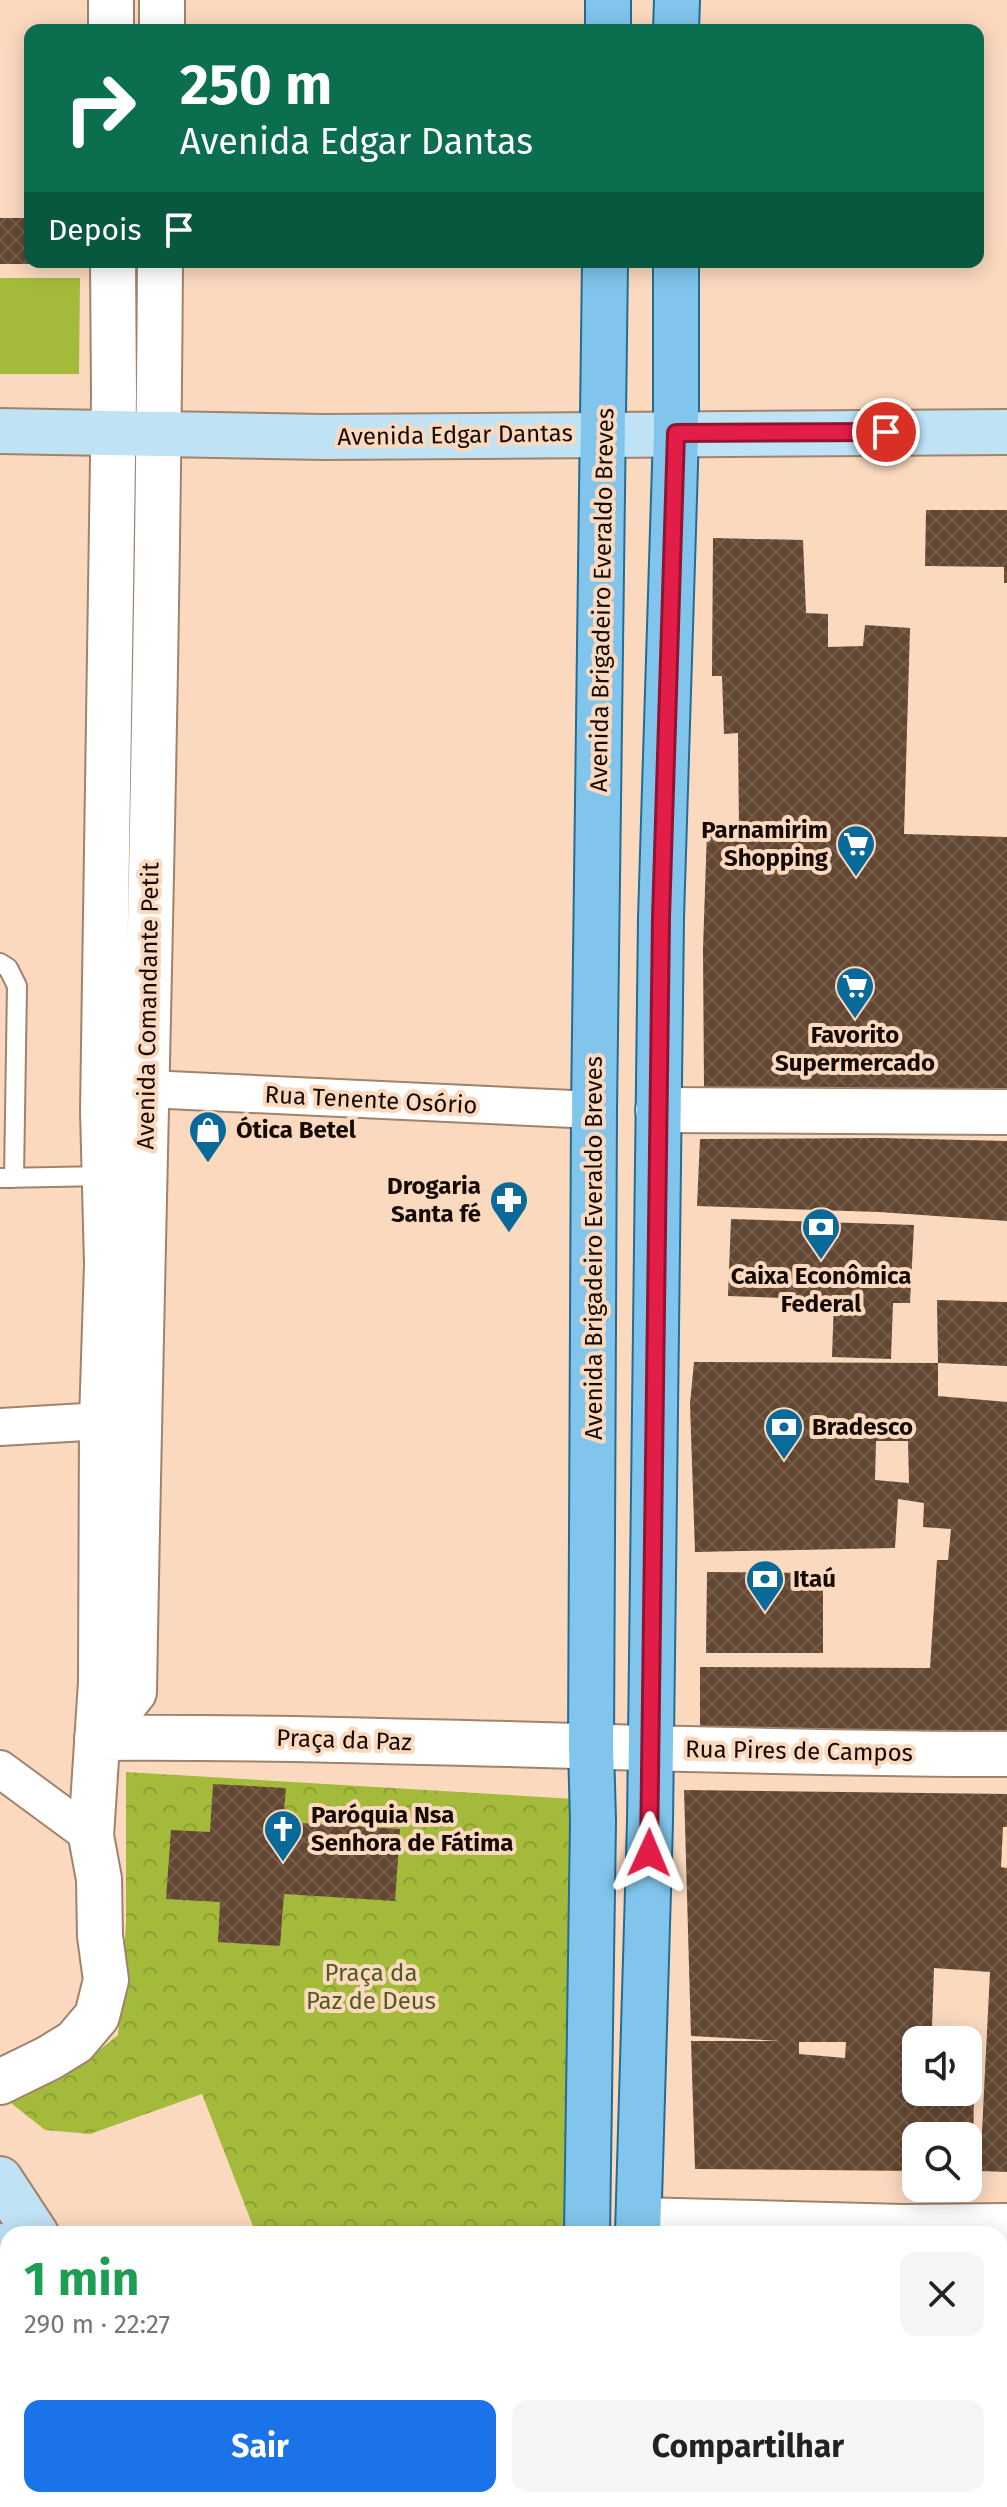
<!DOCTYPE html>
<html lang="pt">
<meta charset="utf-8">
<style>
body{margin:0;font-family:"Fira Sans",sans-serif;background:#f6f6f6;color:#222;height:100vh;display:flex;flex-direction:column;font-size:30px;white-space:nowrap}
*{box-sizing:border-box;margin:0}
p{font-size:26px;color:#767676}
.icon{flex:none;width:44px;height:44px;fill:none;stroke:currentColor;stroke-width:2;stroke-linecap:round;stroke-linejoin:round}
.map{position:relative;flex:1;overflow:hidden}
.details{position:absolute;left:0px;top:2226px;width:1008px;height:282px;display:flex;flex-direction:column;background:#fff;border-radius:24px 24px 0 0;box-shadow:0 4px 20px #0003}
.details>*{flex:none}
.guide{position:absolute;left:24px;top:24px;width:960px;height:244px;border-radius:16px;box-shadow:0 4px 20px #0003;background:#0b6e4f;color:#fff;overflow:hidden}
.controls{position:absolute;left:902px;top:2026px;display:grid;gap:16px}
.controls a{display:grid;place-items:center;width:80px;height:80px;border-radius:16px;background:#fff;box-shadow:0 4px 20px #0003;font-size:40px}
.pin{position:absolute;display:grid;place-items:center;width:68px;height:68px;color:#fff;margin:-34px;border:4px solid #fff;border-radius:50%;box-shadow:0 2px 8px #0007}
.me{position:absolute;width:88px;margin:-44px;rotate:1deg;stroke-linejoin:round;filter:drop-shadow(0 0 6px #0008)}
.turn{display:flex;align-items:center;gap:28px;height:168px;padding:0 24px;font-size:36px}
.turn .icon{width:104px;height:104px;stroke-width:2.5}
.turn b{display:block;font-size:56px;line-height:68px}
.then{display:flex;align-items:center;height:76px;padding:0 24px;background:#0003;gap:16px;font-size:30px}
.round{display:grid;place-items:center;flex:none;width:84px;height:84px;border-radius:16px;background:#f6f6f6}
.summary{display:flex;align-items:center;justify-content:space-between;height:136px;padding:0 24px}
h1{font-size:48px;font-weight:700;line-height:60px;color:#1e9e55}
.cta{display:flex;gap:16px;margin-top:auto;padding:16px 24px}
.cta a{flex:1;height:92px;border-radius:16px;background:#1a73e8;color:#fff;font-size:32px;font-weight:700;line-height:92px;text-align:center}
.cta a+a{background:#f6f6f6;color:#222}
.map>svg:first-child{display:block}
</style>
<div class="map">
<svg width="1007" height="2507" viewBox="0 0 1007 2507">
<defs>
<pattern id="forest-crowns" width="20" height="18" patternUnits="userSpaceOnUse" patternTransform="scale(2)"><rect width="20" height="18" fill="#a4ba3b"/><path d="M2 6a3 3 0 1 1 6 0M12 15a3 3 0 1 1 6 0" fill="none" stroke="#8c9f32"/></pattern>
<pattern id="building-cross-hatch" width="8" height="8" patternUnits="userSpaceOnUse" patternTransform="scale(2)"><rect width="8" height="8" fill="#634731"/><path d="M0 0l8 8M0 8l8-8" fill="none" stroke="#745d4b"/></pattern>
</defs>
<rect width="100%" height="100%" fill="#fbd9bf"/>
<path fill="url(#forest-crowns)" d="M126,1772l449,27 -6,435h-313l-54,-140 -112,40 -45,-4 -34,-27 70,-38 37,-30 8,-111z"/>
<path fill="#a4ba3b" d="M0,278h80l-1,96h-79z"/>
<path fill="url(#building-cross-hatch)" fill-rule="evenodd" d="M0,218h30v46h-30z
M926,510h81v73h-3v-16l-79,-1z
M713,538l90,2 3,73 22,1v33l35,-1 2,-21 45,3 -6,206 103,3v254l-303,-4 -1,-138 4,-119 32,1 -1,-98 -14,1 -2,-58h-10z
M881,1138l126,3v80l-128,-9 -182,-6 3,-67z
M731,1219l183,6 -4,78h-17l-2,56 -59,-2 2,-57 -106,-4z
M937,1300l70,2v64l-69,-3v33l69,6v335l-307,-6v-64l230,1 7,-108h11l3,-31 -28,-2 1,-24 -26,-4 -3,49 -200,4 -5,-148 4,-42 244,1zM876,1441h32l1,42 -34,-3z
M707,1572l116,1v80h-117z
M213,1784l73,4 -3,34 117,7 -5,72 -111,-7 -4,52 -62,-4 2,-40 -54,-3 5,-69 39,2z
M684,1790l323,4v33h-4l-2,40 6,1v304l-27,-1 10,-199 -56,-4 -2,59 16,-1v14h-32v52h52v-13h6l-1,93h-5v-36h-52v35l-221,-2 -4,-128h90l-90,-5zM799,2042h47l-1,16 -46,-4z
M1000,2326h7v181h-97v-7h90z
M699,2500h124v7h-124z"/>
<g fill="none" stroke-linecap="round" stroke-linejoin="round">
<g stroke="#a1826b" stroke-width="22">
<path id="service" d="M0,963l8,5 9,18 -3,192
M0,1178l105,-2
M893,2507v-7"/>
</g>
<g stroke="#a1826b" stroke-width="40">
<path id="minor" d="M147,1089l447,21
M0,1427l102,-6
M0,1769l91,67"/>
</g>
<g stroke="#a1826b" stroke-width="48">
<path id="tertiary" d="M111,0v30
M162,30v-30
M658,1110l349,2
M97,1738l37,-46c8,-477 23,-953 26,-1430
M97,1738c304,-2 607,16 910,16
M0,2082l49,-24 26,-16 22,-26 9,-36 -6,-44 -1,-57 -8,-43 10,-154 1,-261 5,-157 -4,-153 11,-717 -1,-132
M639,2220l265,7 103,-1"/>
</g>
<g stroke="#a1826b" stroke-width="48">
<path id="secondary" d="M0,431l325,6 682,-5
M0,2179l36,55
M0,2246l8,12
M166,2500l5,7
M218,2500l5,7"/>
</g>
<g stroke="#256b92" stroke-width="48">
<path id="primary" d="M608,30v-30
M676,30l1,-30
M587,2234l6,-413 -2,-73 3,-638 11,-848
M638,2234l12,-412 11,-904 15,-485v-171
M570,2507v-7
M618,2507l1,-7"/>
</g>
<use href="#service" stroke="#fff" stroke-width="18"/>
<use href="#minor" stroke="#fff" stroke-width="36"/>
<use href="#tertiary" stroke="#fff" stroke-width="44"/>
<use href="#secondary" stroke="#c0e2f5" stroke-width="44"/>
<use href="#primary" stroke="#81c5ec" stroke-width="44"/>
</g>
<g fill="none" stroke-linecap="round" stroke-linejoin="round">
<g stroke="#92132f" stroke-width="20">
<path id="route" d="M649,1853l12,-935 15,-485 210,-1"/>
</g>
<use href="#route" stroke="#e11d48" stroke-width="14"/>
</g>
<defs>
<g id="supermarket-pin" transform="scale(2)"><path d="M0 17L-7.5 6A9.5 9.5 0 1 1 7.5 6Z" fill="#096998" stroke="#fbd9bf"/><path d="M-6-5.5h2.5l.6 2H6L4.5 2H-2.5L-4.4-4H-6ZM-1.5 3.2a1.3 1.3 0 1 0 .1 0ZM3 3.2a1.3 1.3 0 1 0 .1 0Z" fill="#fff"/></g>
<g id="shop-pin" transform="scale(2)"><path d="M0 17L-7.5 6A9.5 9.5 0 1 1 7.5 6Z" fill="#096998" stroke="#fbd9bf"/><path d="M-5-2.5h2.3a2.7 3.5 0 0 1 5.4 0H5L5.5 6h-11ZM-1.5-2.5h3a1.5 2.3 0 0 0-3 0Z" fill="#fff"/></g>
<g id="pharmacy-pin" transform="scale(2)"><path d="M0 17L-7.5 6A9.5 9.5 0 1 1 7.5 6Z" fill="#096998" stroke="#fbd9bf"/><path d="M-2-6h4v4h4v4h-4v4h-4v-4h-4v-4h4Z" fill="#fff"/></g>
<g id="bank-pin" transform="scale(2)"><path d="M0 17L-7.5 6A9.5 9.5 0 1 1 7.5 6Z" fill="#096998" stroke="#fbd9bf"/><path d="M-6-4H6V4H-6ZM0-2.3a2.3 2.3 0 1 0 0 4.6a2.3 2.3 0 1 0 0-4.6Z" fill="#fff"/></g>
<g id="church-pin" transform="scale(2)"><path d="M0 17L-7.5 6A9.5 9.5 0 1 1 7.5 6Z" fill="#096998" stroke="#fbd9bf"/><path d="M-1.2-6h2.4v3.5h3.3v2.4h-3.3V6h-2.4V-.1h-3.3v-2.4h3.3Z" fill="#fff"/></g>
</defs>
<g fill-rule="evenodd">
<use href="#supermarket-pin" x="856" y="844"/>
<use href="#supermarket-pin" x="855" y="986"/>
<use href="#shop-pin" x="208" y="1130"/>
<use href="#pharmacy-pin" x="509" y="1200"/>
<use href="#bank-pin" x="821" y="1227"/>
<use href="#bank-pin" x="784" y="1427"/>
<use href="#bank-pin" x="765" y="1579"/>
<use href="#church-pin" x="283" y="1829"/>
</g>
<g text-anchor="middle" dominant-baseline="central" stroke-width="8" stroke-linejoin="round" paint-order="stroke">
<g font-size="24" fill="#160b04" stroke="#fbd9bf">
<text transform="translate(455 435) rotate(-1)">Avenida Edgar Dantas</text>
<text transform="translate(602 600) rotate(-89)">Avenida Brigadeiro Everaldo Breves</text>
<text transform="translate(148 1006) rotate(-89)">Avenida Comandante Petit</text>
<text transform="translate(371 1100) rotate(3)">Rua Tenente Osório</text>
<text transform="translate(594 1248) rotate(-90)">Avenida Brigadeiro Everaldo Breves</text>
<text transform="translate(344 1740) rotate(2)">Praça da Paz</text>
<text transform="translate(799 1751) rotate(1)">Rua Pires de Campos</text>
</g>
<g font-size="24" font-weight="bold" fill="#160b04" stroke="#fbd9bf" text-anchor="start">
<text x="828" y="830" text-anchor="end">Parnamirim<tspan x="828" dy="28">Shopping</tspan></text>
<text x="855" y="1035" text-anchor="middle">Favorito<tspan x="855" dy="28">Supermercado</tspan></text>
<text x="236" y="1130">Ótica Betel</text>
<text x="481" y="1186" text-anchor="end">Drogaria<tspan x="481" dy="28">Santa fé</tspan></text>
<text x="821" y="1276" text-anchor="middle">Caixa Econômica<tspan x="821" dy="28">Federal</tspan></text>
<text x="812" y="1427">Bradesco</text>
<text x="793" y="1579">Itaú</text>
<text x="311" y="1815">Paróquia Nsa<tspan x="311" dy="28">Senhora de Fátima</tspan></text>
</g>
<g font-size="24" fill="#505b24" stroke="#fbd9bf">
<text x="371" y="1973">Praça da<tspan x="371" dy="28">Paz de Deus</tspan></text>
</g>
</g>
</svg>
<div class="controls">
<a><svg class="icon" aria-label="sound" viewBox="0 0 24 24"><path d="M4 9h4l5-4v14l-5-4H4zM17 9q2 3 0 6"/></svg></a>
<a><svg class="icon" aria-label="search" viewBox="0 0 24 24"><circle cx="10" cy="10" r="6"/><path d="M15 15l6 6"/></svg></a>
</div>
<div class="pin" style="left:886px;top:432px;background:#d93025"><svg class="icon" aria-label="arrive" viewBox="0 0 24 24"><path d="M6 21V4h12l-3 4 3 4H6"/></svg></div>
<svg class="me" style="left:649px;top:1853px" viewBox="-20 -20 40 40"><path d="M0-17L14 15 0 8-14 15z" fill="#e11d48" stroke="#fff" stroke-width="4"/></svg>
<div class="guide">
<div class="turn"><svg class="icon" aria-label="right" viewBox="0 0 24 24"><path d="M7 20v-9h11M14 6l5 5-5 5"/></svg><div><b>250 m</b>Avenida Edgar Dantas</div></div>
<div class="then">Depois<svg class="icon" aria-label="arrive" viewBox="0 0 24 24"><path d="M6 21V4h12l-3 4 3 4H6"/></svg></div>
</div>
<section class="details">
<div class="summary"><div><h1>1 min</h1><p>290 m · 22:27</p></div><a class="round"><svg class="icon" aria-label="close" viewBox="0 0 24 24"><path d="M6 6l12 12M18 6L6 18"/></svg></a></div>
<div class="cta"><a>Sair</a><a>Compartilhar</a></div>
</section>
</div>
